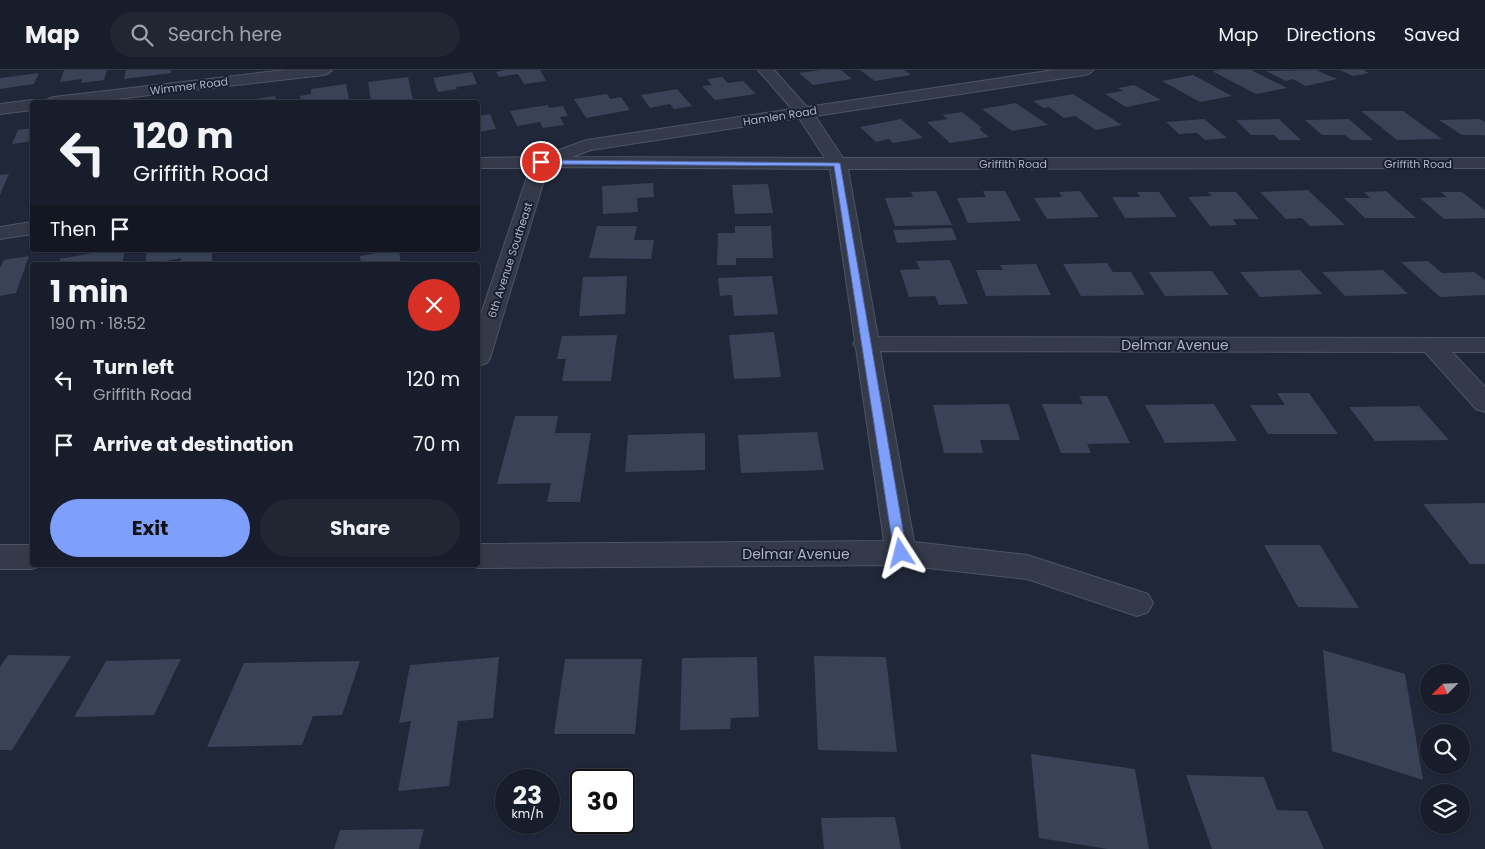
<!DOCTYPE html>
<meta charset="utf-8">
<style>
body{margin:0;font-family:Poppins,sans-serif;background:#212633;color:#f1f3f6;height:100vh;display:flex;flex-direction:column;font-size:19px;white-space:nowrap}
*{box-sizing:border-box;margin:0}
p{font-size:16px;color:#9fa2a9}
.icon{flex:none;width:28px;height:28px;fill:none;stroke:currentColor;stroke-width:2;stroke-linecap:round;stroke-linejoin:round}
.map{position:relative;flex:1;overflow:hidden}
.side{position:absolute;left:30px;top:192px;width:450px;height:305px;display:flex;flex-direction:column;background:#181d2b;border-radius:5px;box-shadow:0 1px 4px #0004,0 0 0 1px #363b47}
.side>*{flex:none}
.banner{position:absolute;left:30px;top:30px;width:450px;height:152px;border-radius:5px;box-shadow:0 1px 4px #0004,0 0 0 1px #363b47;background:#181d2b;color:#f1f3f6;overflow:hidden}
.needle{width:32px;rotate:246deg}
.controls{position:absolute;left:1420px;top:594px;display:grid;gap:10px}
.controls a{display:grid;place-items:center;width:50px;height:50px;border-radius:50%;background:#181d2b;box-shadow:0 1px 4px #0004,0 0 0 1px #363b47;font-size:25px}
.speed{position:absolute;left:495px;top:699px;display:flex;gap:10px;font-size:25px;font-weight:700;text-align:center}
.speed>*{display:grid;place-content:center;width:65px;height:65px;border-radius:50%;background:#181d2b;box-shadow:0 1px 4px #0004,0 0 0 1px #363b47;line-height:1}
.speed small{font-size:12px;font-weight:400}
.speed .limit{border:2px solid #111;border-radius:8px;background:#fff;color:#111}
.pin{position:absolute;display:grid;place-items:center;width:42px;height:42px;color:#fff;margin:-21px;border:2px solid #fff;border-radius:50%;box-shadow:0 1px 5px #0007}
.me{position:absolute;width:55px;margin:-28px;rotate:351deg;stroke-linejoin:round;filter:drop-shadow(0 0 4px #0008)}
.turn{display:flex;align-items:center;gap:18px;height:105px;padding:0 20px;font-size:22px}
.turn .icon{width:65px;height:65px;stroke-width:2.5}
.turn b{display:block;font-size:35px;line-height:42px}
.then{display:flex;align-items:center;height:48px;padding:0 20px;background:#0003;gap:10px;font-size:19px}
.round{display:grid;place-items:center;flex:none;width:52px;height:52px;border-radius:26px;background:#212633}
.summary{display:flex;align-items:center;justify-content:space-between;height:85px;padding:0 20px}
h1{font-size:30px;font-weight:700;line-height:38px}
.action{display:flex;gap:10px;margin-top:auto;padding:10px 20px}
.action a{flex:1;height:58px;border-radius:30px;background:#7e9ffb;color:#111;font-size:20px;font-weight:700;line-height:58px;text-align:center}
.action a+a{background:#212633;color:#f1f3f6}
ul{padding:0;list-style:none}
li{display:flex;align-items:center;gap:15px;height:65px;padding:0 20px}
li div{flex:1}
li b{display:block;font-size:19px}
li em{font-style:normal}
header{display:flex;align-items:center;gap:30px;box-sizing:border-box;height:70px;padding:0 25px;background:#181d2b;border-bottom:1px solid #363b47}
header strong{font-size:24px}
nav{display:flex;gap:28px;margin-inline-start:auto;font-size:18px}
.search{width:350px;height:45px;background:#212633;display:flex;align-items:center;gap:12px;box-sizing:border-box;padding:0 18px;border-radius:28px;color:#9fa2a9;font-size:19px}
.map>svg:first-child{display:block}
</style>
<header>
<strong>Map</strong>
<div class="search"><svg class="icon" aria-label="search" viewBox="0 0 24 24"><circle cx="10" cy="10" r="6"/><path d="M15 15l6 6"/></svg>Search here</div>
<nav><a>Map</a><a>Directions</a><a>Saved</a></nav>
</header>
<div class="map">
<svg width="1485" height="779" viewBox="0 0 1485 779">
<rect width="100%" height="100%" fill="#202739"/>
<path fill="#394257" d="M64,0h43l-3,10 -23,3 1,-4 -22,3z
M126,0h45v3l-47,6z
M505,0h35l6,11 -22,3 -6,-10 -19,3 -3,-5z
M820,0h21l11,9 -39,6 -14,-12z
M860,0h44l7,5 -36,6z
M1220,0h31l36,18 -31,6 -44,-23z
M1316,0l21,9 -31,7 -13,-7 -7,2 -20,-10z
M1340,0h23l6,3 -16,3z
M472,2l5,12 -21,3 1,2 -19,3 -5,-14z
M39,3l-5,11 -34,5v-11z
M1193,5l39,21 -32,6 -38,-21z
M408,7l5,23 -42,2 -3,-20z
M722,7l6,6 15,-2 13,13 -41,6 -13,-14 10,-1 -5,-6z
M346,14l3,15 -25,3h-23l-1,-6 11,-2v-5z
M1134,15l27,15 -35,7 -21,-13 18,-3 -5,-3z
M677,19l15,17 -18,3 -4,-5 -20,4 -9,-13z
M607,24l3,5 11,-2 9,13 -44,8 -12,-19z
M1073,24l49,31 -26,5 -21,-14 -11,2 -15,-11 -6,1 -10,-7z
M275,26l1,6h-36v-1z
M1016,33l32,22 -36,6 -30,-22z
M548,35l1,3 14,-2 5,10 -8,1 4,8 -21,3 -3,-6 -23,4 -7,-15z
M1361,41h42l39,28 -45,1z
M962,42l20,16 -3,1 10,8 -39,6 -23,-21 21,-3 -6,-4z
M490,44l6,15 -18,3v-16z
M901,49l22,19 -30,5 -4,-4 -13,3 -16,-15z
M1204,49l23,19 -22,2 -8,-7 -18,1 -13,-12z
M1279,49l22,21h-22l-5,-5h-23l-15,-15z
M1349,49l24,21h-22l-6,-5h-23l-17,-15z
M1480,49l5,3v14l-3,-1h-20l-23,-15z
M32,58v13l-20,3 6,-14z
M9,104l-9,21v-20z
M653,113l1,14 -17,1 1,14 -35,2 -1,-28z
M768,114l5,29 -38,1 -3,-29z
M1308,120l37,35 -35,1 -8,-8 -16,1 -26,-27z
M936,121l16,34 -57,1 -10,-28 28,-1 -2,-5z
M983,121h22l16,30 -53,2 -11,-25 29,-1z
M1080,121l19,26 -52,2 -13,-21 28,-1 -3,-5z
M1386,121l30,27h-51l-21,-20h26l-6,-6z
M1137,122h22l18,25 -52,1 -13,-21h28z
M1208,122h28l23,27h-26l4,6 -27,1 -22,-29 24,-1z
M1440,122h22l23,18v8l-41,1 -24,-21 27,-1z
M597,156h40l-3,14h20l-3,19 -62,-1z
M735,156h36l2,32h-37v7h-19l1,-32h17z
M952,158l5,12 -60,3 -4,-13z
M108,180h17l-3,15h-63l1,-6z
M147,180h65v11l-32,4 1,-7 -36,7z
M393,180h6l2,15h-40l-1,-9z
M29,186l-13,37 -16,3v-28l4,-8z
M950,190l18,44 -29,1 -4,-9 -26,1 -9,-27 20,-1 -4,-8z
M1428,191l14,12 32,-1 11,8v15l-45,2 -39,-35z
M1107,193l6,9h18l14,23 -64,1 -18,-32z
M1036,194l15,31 -65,1 -10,-26h27l-3,-5z
M1300,200l22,24 -62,3 -20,-25z
M1383,200l25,24 -63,2 -23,-24z
M1212,201l17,24 -64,1 -16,-24z
M627,206l-2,38 -46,2 4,-39z
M772,206l6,38 -44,2 -2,-21 -12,1 -2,-18z
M774,262l7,45 -47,2 -5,-44z
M617,265l-6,46h-49l4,-22h-9l5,-23z
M1277,323h32l29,41h-70l-18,-29h35z
M1079,326h28l23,47 -43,1 4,9h-30l-19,-49h41z
M1009,334l11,36h-40l3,13h-39l-11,-48z
M1214,334l23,37 -72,2 -20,-38z
M1419,336l30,34 -74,1 -26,-34z
M515,346h43l-3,17h36l-11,69h-33l4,-19 -54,1z
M817,362l7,38 -83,3 -3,-38z
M705,363v37l-80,2 3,-37z
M1485,433v61h-15l-47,-60z
M1264,475h56l39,63 -61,-1z
M1323,580l82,24 18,106 -91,-29z
M8,585l63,1 -59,94h-12v-83z
M814,586l72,1 11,95 -79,-2z
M499,587l-6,61 -35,3 -9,65 -51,5 13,-70 -12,2 11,-58z
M757,587l2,60 -28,1 -1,11 -50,1 2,-72z
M181,589l-27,56 -80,2 32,-56z
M565,589h77l-7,75h-81z
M360,591l-18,54 -29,1 -11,29 -95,2 37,-84z
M1031,684l104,15 14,80h-41l-69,-11z
M1186,705l78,2 13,33 30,1 17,38h-112z
M895,747l6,32h-77l-3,-31z
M424,759l-5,20h-85l6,-19z"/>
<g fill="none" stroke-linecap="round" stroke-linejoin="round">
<g stroke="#4e5464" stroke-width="2">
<path id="minor" d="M285,0h47l-3,3 -5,2 -234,27h-44l2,-3 6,-2z
M758,0h16l33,37 247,-37h39l-3,3 -5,2 -270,41 28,42h642v10l-637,1 30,168 607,1v14h-33l33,35v25l-9,-3 -51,-57 -545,-1 34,191 113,13 121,39 5,9 -5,9 -11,4 -110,-37 -126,-14 -423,3 -10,-3h10v-21l406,-3 -28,-193 -3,-4 2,-3 -25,-172 -282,-2 -58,191 -3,5 -9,3v-43l52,-155h-52v-10l61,-1 48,-17 205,-31zM799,48l26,40 -253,-1 19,-7z
M32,30l6,2h-6v8l-32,4v-10z
M32,152v12l-32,5v-12z
M0,475h32v20h11l-11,4h-32z"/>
</g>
<use href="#minor" fill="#343a49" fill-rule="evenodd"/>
</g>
<path fill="#7e9ffb" stroke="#5267a3" d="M538,90l302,3 67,390 -2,3h-9l-2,-3 -60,-387 -293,-2 -4,-2z"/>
<g text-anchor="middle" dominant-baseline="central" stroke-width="4" stroke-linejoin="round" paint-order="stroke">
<g font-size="11" fill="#aeb4c6" stroke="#191f2e">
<text transform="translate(189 16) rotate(-7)">Wimmer Road</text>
<text transform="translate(780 46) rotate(-9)">Hamlen Road</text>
<text x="1013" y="94">Griffith Road</text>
<text x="1418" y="94">Griffith Road</text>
<text transform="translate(510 190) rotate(-72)">6th Avenue Southeast</text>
</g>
<g font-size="14" fill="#aeb4c6" stroke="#191f2e">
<text x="1175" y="275">Delmar Avenue</text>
<text x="796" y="484">Delmar Avenue</text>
</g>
</g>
</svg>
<div class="controls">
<a><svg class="needle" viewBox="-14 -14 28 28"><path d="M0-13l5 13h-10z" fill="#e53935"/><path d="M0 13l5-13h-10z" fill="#9fa2a9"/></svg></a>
<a><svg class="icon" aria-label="search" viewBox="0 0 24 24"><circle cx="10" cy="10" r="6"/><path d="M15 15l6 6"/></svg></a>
<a><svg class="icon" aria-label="layers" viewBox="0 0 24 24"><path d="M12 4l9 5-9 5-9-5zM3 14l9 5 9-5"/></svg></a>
</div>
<div class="speed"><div>23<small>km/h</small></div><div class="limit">30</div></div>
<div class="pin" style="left:541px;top:92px;background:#d93025"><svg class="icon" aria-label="arrive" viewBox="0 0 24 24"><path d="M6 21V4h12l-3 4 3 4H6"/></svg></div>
<svg class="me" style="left:901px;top:483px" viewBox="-20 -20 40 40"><path d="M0-17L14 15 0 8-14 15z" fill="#7e9ffb" stroke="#fff" stroke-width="4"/></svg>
<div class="banner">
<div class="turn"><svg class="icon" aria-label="left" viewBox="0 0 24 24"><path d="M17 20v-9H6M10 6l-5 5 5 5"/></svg><div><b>120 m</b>Griffith Road</div></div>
<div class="then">Then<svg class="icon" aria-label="arrive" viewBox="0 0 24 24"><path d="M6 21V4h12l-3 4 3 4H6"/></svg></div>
</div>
<section class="side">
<div class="summary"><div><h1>1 min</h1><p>190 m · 18:52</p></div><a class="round" style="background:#d93025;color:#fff"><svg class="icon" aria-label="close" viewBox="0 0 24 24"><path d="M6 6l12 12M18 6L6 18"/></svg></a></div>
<ul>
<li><svg class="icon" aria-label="left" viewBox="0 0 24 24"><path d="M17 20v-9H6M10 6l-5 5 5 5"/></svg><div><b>Turn left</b><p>Griffith Road</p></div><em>120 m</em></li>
<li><svg class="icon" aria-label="arrive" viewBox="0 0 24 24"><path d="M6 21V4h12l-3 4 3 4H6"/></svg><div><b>Arrive at destination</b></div><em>70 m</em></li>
</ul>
<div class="action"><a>Exit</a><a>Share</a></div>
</section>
</div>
